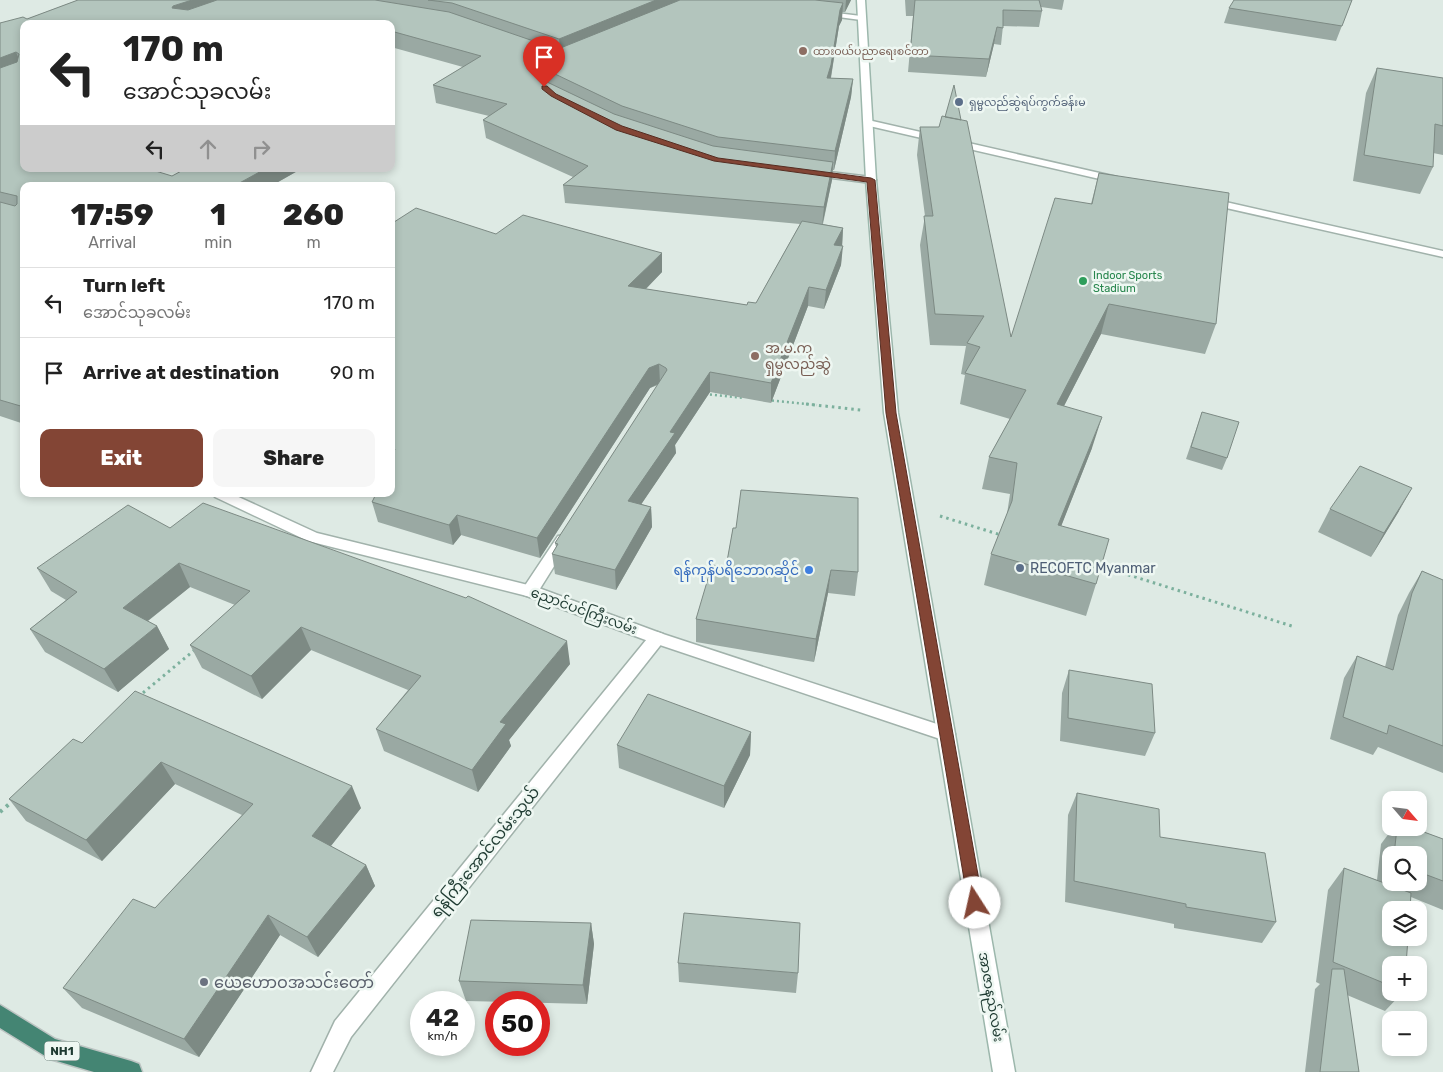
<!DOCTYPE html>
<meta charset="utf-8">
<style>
body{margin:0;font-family:Rubik,"Noto Sans Myanmar",sans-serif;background:#f6f6f6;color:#222;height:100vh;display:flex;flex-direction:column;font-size:19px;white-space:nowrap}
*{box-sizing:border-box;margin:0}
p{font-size:16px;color:#767676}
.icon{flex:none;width:28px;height:28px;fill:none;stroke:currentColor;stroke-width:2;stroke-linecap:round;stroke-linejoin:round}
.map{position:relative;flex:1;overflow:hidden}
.sheet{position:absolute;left:20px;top:182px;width:375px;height:315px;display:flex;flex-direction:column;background:#fff;border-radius:10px;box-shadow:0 2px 8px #0003}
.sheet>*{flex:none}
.banner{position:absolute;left:20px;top:20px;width:375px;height:152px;border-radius:10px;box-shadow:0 2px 8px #0003;background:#fff;color:#222;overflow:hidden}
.needle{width:32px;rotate:118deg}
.fabs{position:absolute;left:1382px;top:791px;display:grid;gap:10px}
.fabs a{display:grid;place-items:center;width:45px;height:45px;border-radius:10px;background:#fff;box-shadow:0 2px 8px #0003;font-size:25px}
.speed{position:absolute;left:410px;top:991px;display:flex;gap:10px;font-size:25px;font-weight:700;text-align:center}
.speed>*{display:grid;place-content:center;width:65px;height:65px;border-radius:50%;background:#fff;box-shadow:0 2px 8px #0003;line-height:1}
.speed small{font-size:12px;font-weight:400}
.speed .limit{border:8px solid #d22;background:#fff;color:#111}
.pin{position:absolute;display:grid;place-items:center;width:42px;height:42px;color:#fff;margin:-51px -21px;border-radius:50% 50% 50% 0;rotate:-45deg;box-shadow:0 0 5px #0007}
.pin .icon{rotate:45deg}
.me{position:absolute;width:55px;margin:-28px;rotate:350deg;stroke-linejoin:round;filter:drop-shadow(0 0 4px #0008)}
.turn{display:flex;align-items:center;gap:18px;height:105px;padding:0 20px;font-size:22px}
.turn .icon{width:65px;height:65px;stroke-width:2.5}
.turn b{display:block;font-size:35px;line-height:42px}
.lanes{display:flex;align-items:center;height:48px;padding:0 20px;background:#0003;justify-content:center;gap:25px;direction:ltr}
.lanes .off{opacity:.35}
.eta{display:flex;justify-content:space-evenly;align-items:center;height:85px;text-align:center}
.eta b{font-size:30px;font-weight:800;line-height:35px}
.action{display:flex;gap:10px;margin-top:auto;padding:10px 20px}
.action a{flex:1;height:58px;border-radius:10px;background:#834535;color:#fff;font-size:20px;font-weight:800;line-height:58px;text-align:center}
.action a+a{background:#f6f6f6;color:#222}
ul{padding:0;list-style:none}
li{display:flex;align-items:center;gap:15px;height:70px;padding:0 20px;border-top:1px solid #e0e0e0}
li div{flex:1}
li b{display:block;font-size:19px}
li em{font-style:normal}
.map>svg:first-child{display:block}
</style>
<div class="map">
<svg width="1443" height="1072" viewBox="0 0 1443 1072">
<rect width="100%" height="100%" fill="#deeae4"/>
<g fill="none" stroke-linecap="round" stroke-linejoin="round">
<g stroke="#a1b2ab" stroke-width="3">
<path id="service" d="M868,120l249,57 5,3 -5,3 -252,-58v-4z
M1208,198l235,53v6l-239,-54 -1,-2z
M563,535l5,1 3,4 -3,4 -32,51 -6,2 -6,-2 -2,-4 2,-4 34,-51z
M657,632l6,2 2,4 -2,4 -312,395 -18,35h-22l24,-51 316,-387z"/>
</g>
<g stroke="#a1b2ab" stroke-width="3">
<path id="minor" d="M820,11l41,5 4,2 -4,2 -38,-5 -4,-2z
M813,170l58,7 5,3 -5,3 -62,-8 -1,-2z
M213,494h19l85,39 219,54 127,47 289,95 3,5 -3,5 -6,2 -295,-99 -124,-46 -219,-55 -93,-44z"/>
</g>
<g stroke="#9cb7ac" stroke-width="3">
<path id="secondary" d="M857,0h8l11,180 22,233 117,659h-22l-109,-659 -18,-233z"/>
</g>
<g stroke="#bcc4c2" stroke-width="3">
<path id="trunk" d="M0,1005l55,34 76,22 8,3 3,8h-48l-44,-13 -50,-31z"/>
</g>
<path stroke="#7cb09d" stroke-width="2.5" stroke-dasharray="2 3" stroke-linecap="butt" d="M705,394l39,4
M767,400l50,5"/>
<path stroke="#7cb09d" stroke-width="3" stroke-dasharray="2.5 4" stroke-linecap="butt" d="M806,404l55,6
M940,516l61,19
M1097,565l198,62
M138,697l59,-49"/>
<path stroke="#7cb09d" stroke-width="4" stroke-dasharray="3 5" stroke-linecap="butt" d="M0,812l14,-12"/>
<use href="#service" fill="#fff" fill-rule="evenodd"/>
<use href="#minor" fill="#fff" fill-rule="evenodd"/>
<use href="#secondary" fill="#fff" fill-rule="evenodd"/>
<use href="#trunk" fill="#448573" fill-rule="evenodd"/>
</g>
<path fill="#9aa9a3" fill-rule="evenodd" d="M78,0h773l-6,12h-3v8l-3,6 -8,52 22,1 -2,18 -17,73h-1l-1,10 -9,44 20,4 -2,37 -17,44 -16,-3 -37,97 -61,-11 -35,53 1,8 -35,51 10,3 1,20 -36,63 -61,-16 -3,-20 4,-7 -1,-4 103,-158 -8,3 -110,170 -79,-23 -8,10 -75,-23 -6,-20 19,-8v-270l105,10 166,38 -16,17 101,16 9,-2 44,-79 -235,-21 -2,-18 10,-8 -87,-39 -3,-18 6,-4 -53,-13 -3,-18 30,-18 -72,-20v-23h-367v145l148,7 13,-7h116l-30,17h-247v238l-24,-8v-393l27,-4zM549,52l5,2 -5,3zM543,68l1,11 -7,-7z
M905,0h159l-2,10 -21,-3 1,4 -3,16 -36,-1 -2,19 -7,-1 -8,33 -78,-5 5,-56h-7z
M1352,0l-16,41 -112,-18 5,-15z
M1377,68l66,10v77l-10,-2v14l-13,27 -67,-13 13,-88z
M961,120l50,217 80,-133 8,-31 117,151 -11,30 -104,-20 -37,72 28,42 -31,78 35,58 -10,32 -102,-31 7,-31 16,-40 3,-20 -28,-5 7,-32 21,-38 -50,-15 5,-29 -4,-1 5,-28 -36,-1 -10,-100 5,-29 -8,-61 3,-28h19z
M1202,412l25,46 -5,12 -36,-11z
M1330,509l69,2 -28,46 -53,-25z
M170,528l400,136 -61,76 2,6 -33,46 -94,-41 -8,-22 32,-39 -97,-40 -49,49 -60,-31 -12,-23 45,-40 -45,-18 -42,34 9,5 12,23 -51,43 -73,-40 -15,-23 36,-29 -15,-9 -14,-23z
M733,528l125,44 -3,24 -27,-3 -14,69 -118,-20v-23l30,-52z
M1422,571l21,9v193l-65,-26 -5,8 -43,-16 14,-61 13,-22 28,11 13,-52 11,-22z
M1069,670l86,63 -10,23 -85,-15 2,-48z
M751,732l-1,23 -26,53 -105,-40 -2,-23z
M82,743l279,65 -30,38 35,19 9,21 -57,71 -38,-22 -81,122 -117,-49 -19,-20 92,-80 87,-93 -67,-31 -73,77 -76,-40 -17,-22z
M1077,793l83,44 116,85 -14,21 -88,-15v-4l-109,-22 3,-87z
M1393,828h20l30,11v71l-32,-13 -20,68v27h12l-18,19 -38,-16 12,77h-54l10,-83 5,-5 -4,-2 12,-92 16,-22 33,12 4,-36zM1391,855h28v27h-28z
M591,923l3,21 -7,60 -121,-3 -7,-20z
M678,963l120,10 -2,20 -117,-11z"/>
<path fill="#7d8a84" d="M192,0h52l-66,22 -6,-14 1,-2z
M656,0h26l-121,56 -2,-17z
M846,0h5l-6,12z
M843,3l-1,17 -3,6 -9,56 -3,-4 13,-68z
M997,27l-3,17 -8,33 3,-18z
M548,46l2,17 -8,-1 1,6 -14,9 -2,-16z
M16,52l7,17 -23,8v-19z
M853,79l-2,18 -17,73 1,-19z
M833,162l-1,18 -10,46 2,-19z
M265,169h36l-30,17h-37z
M843,228l-1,19 -8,-2z
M843,246l-2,19 -17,44 2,-19z
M662,253v19l-32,33 -2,-19z
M809,287l-1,19 -37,97v-20z
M1109,304l-8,30 -52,101 8,-31z
M659,364l1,19 -10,5 -110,170 -3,-20 112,-170z
M710,372v20l-35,53 1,8 -46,68 -2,-20 42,-69z
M1102,417l-10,31 -43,109 9,-32z
M1412,488l-13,23 -28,46 13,-24z
M651,507l1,20 -36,63 -1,-20z
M457,515l4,20 -8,10 -4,-20z
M179,563l11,24 -55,44 -12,-23z
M831,570l-3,23 -14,69 2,-23z
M157,626l12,23 -51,43 -14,-23z
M301,627l10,23 -49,49 -11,-23z
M567,641l3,23 -61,76 2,6 -33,46 -6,-22 28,-48z
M751,732l-1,23 -26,53v-22z
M161,762l14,22 -73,77 -16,-21z
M352,786l9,22 -39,49 -10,-21z
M366,865l9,21 -57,71 -11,-20z
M268,915l12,20 -81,122 -15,-18z
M591,923l3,21 -7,60 -4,-19z"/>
<path fill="#b3c5bd" stroke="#7d8a84" d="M78,0h114l-19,6 -1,2 16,2 29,-10h158l74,12 99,34 -21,15v3l20,18 67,32 99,32 120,16 -9,45 -261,-22 25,-19 -105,-46 24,-16 -74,-19 48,-29 -90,-25v-7h-367v94l-2,1h2v50h125l23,7 13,-7h80l-31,17h-210v221l-24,-7v-198l15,4 2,-2v-8l-17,-4v-124l17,-6 2,-8 -3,-2 -16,6v-35l23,-6 4,2z
M428,0h228l-97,39 -107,-36z
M680,0h135l28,3 -3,7 -9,55 -4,13 26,1 -18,72 -117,-14 -96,-31 -67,-32 -13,-12 21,-15z
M915,0h124l3,11 -39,-1v18l-6,-1 -8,32 -79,-4z
M1234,0h118l-10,26 -113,-18z
M1377,68l66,10v48l-8,-2 -2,43 -69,-12z
M954,85l7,35 -16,-3z
M942,116l25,5 44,216 44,-139 37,6 7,-31 130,20 -13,131 -107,-20 -52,100 45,13 -44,108 51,14 -13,45 -105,-30 21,-53 5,-38 -28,-6 37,-67 -61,-17 15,-26 -13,-4 17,-27 -49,-2 -11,-98h9l-13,-89h19z
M416,208l80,26 27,-19 139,38 -34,33 119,19 1,-3 8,1 46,-82 41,7 -9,17 9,1 -17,44 -17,-3 -38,96 -61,-11 -40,60 5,1 -47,68 23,6 -36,63 -63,-16 6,-10 -3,-1 112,-173 -1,-2 -7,-4 -10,4 -112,170 -80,-23 -8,10 -77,-23 4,-8h15v-36l4,-9 -4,-2v-223z
M1202,412l37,10 -12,36 -36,-11z
M1360,466l52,22 -28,45 -54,-24z
M741,490l117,8v74l-27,-2 -15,69 -120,-20 16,-54 14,2 7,-39h3z
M203,503l263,95 2,-2 99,45 -67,81 6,2 -34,46 -96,-41 45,-53 -120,-49 -50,49 -61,-31 60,-54 -71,-28 -56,45 34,18 -53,43 -74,-40 47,-37 -40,-24 91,-63 42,23z
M1422,571l21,9v166l-54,-21 -2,9 -44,-17 14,-61 36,14 19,-77z
M1069,670l83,14 3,49 -87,-15z
M135,691l217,95 -40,50 54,29 -59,72 -39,-22 -84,124 -121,-51 70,-89 22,9 98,-104 -92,-42 -75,78 -77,-41 64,-60 9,4z
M648,694l103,38 -27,54 -107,-41z
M1077,793l82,16 1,28 105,16 11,69 -90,-15v-3l-112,-23z
M1397,828h16l30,11v42l-24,-9v-17h-25z
M1344,868l67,25 -1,17h-19v28h17l-2,27h-15v21l-58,-24z
M684,913l116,10 -2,50 -120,-10z
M471,920l120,3 -8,62 -124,-4z
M1332,969h12l15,103h-39z"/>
<path fill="#834535" stroke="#552d22" d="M542,86h5l9,8 66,32 96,32 153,20 4,2 21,233 87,490 -3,5 -5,2 -5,-2 -2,-5 -82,-490 -19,-231 -153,-21 -98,-31 -65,-34 -9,-7z"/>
<g fill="#8d6e63" stroke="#eef7f2" stroke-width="2">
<circle cx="803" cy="51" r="5"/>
<circle cx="755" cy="356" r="5"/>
</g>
<g fill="#5c6f8a" stroke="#eef7f2" stroke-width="2">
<circle cx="959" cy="102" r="5"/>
<circle cx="1020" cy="568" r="5"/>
</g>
<circle fill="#2e9e5b" stroke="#eef7f2" stroke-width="2" cx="1083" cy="281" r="5"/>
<circle fill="#3f7fe0" stroke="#eef7f2" stroke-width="2" cx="809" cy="570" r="5"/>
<circle fill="#6b7280" stroke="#eef7f2" stroke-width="2" cx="204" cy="982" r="5"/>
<g text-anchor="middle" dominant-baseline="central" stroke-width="5" stroke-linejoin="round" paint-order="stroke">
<g font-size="11" fill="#785e54" stroke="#eef7f2" text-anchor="start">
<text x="813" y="51">ထားဝယ်ပညာရေးစင်တာ</text>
</g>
<g font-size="11" fill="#4e5e75" stroke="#eef7f2" text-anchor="start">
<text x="969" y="102">ရှမ္မလည်ဆွဲရပ်ကွက်ခန်းမ</text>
</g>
<g font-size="11" fill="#27864d" stroke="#eef7f2" text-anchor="start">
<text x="1093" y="275">Indoor Sports<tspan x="1093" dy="13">Stadium</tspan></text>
</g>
<rect fill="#eef7f2" stroke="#5d736c" stroke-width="1" x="44.5" y="1041.5" width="35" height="19" rx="4"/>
<g font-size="12" font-weight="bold" fill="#1f3b32">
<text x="62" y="1051">NH1</text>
</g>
<g font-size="14" fill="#785e54" stroke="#eef7f2" text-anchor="start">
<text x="765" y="348">အ.မ.က<tspan x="765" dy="16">ရှမ္မလည်ဆွဲ</tspan></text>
</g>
<g font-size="14" fill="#4e5e75" stroke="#eef7f2" text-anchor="start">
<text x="1030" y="568">RECOFTC Myanmar</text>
</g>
<g font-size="14" fill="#366cbe" stroke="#eef7f2" text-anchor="end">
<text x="799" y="570">ရန်ကုန်ပရိဘောဂဆိုင်</text>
</g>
<g font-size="14" fill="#1f3b32" stroke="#eef7f2">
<text transform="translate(584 611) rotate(20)">ညောင်ပင်ကြီးလမ်း</text>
<text transform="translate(991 997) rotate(80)">အာဇာနည်လမ်း</text>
</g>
<g font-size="16" fill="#1f3b32" stroke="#eef7f2">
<text transform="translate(485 852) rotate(-51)">ရန်ကြီးအောင်လမ်းသွယ်</text>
</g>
<g font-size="16" fill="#5b616d" stroke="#eef7f2" text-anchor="start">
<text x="214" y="982">ယေဟောဝအသင်းတော်</text>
</g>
</g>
</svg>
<div class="fabs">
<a><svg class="needle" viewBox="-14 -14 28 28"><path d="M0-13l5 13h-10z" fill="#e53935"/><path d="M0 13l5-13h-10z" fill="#767676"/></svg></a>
<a><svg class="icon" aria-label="search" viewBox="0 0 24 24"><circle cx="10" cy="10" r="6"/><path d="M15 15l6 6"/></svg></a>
<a><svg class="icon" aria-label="layers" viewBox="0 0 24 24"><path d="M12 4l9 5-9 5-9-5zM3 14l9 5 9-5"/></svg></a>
<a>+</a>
<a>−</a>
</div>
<div class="speed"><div>42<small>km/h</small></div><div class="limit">50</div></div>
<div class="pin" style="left:544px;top:87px;background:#d93025"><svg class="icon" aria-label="arrive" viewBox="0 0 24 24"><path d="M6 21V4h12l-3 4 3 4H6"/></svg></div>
<svg class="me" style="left:975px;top:903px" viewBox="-20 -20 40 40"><circle r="19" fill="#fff"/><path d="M0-13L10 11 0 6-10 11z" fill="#834535"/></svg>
<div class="banner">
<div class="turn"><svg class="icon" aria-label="left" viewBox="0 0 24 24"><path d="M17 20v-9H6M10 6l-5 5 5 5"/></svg><div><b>170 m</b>အောင်သုခလမ်း</div></div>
<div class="lanes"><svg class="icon" aria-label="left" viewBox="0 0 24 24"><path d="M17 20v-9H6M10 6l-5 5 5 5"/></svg><svg class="icon off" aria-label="ahead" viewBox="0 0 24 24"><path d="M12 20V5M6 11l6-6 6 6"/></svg><svg class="icon off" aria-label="right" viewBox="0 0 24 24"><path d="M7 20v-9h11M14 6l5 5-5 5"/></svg></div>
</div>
<section class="sheet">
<div class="eta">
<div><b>17:59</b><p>Arrival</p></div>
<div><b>1</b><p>min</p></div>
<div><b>260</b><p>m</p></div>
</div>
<ul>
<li><svg class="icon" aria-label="left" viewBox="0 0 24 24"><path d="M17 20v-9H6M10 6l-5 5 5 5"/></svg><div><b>Turn left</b><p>အောင်သုခလမ်း</p></div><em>170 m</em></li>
<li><svg class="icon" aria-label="arrive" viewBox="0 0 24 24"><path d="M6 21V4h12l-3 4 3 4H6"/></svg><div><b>Arrive at destination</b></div><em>90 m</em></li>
</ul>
<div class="action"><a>Exit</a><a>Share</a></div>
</section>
</div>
